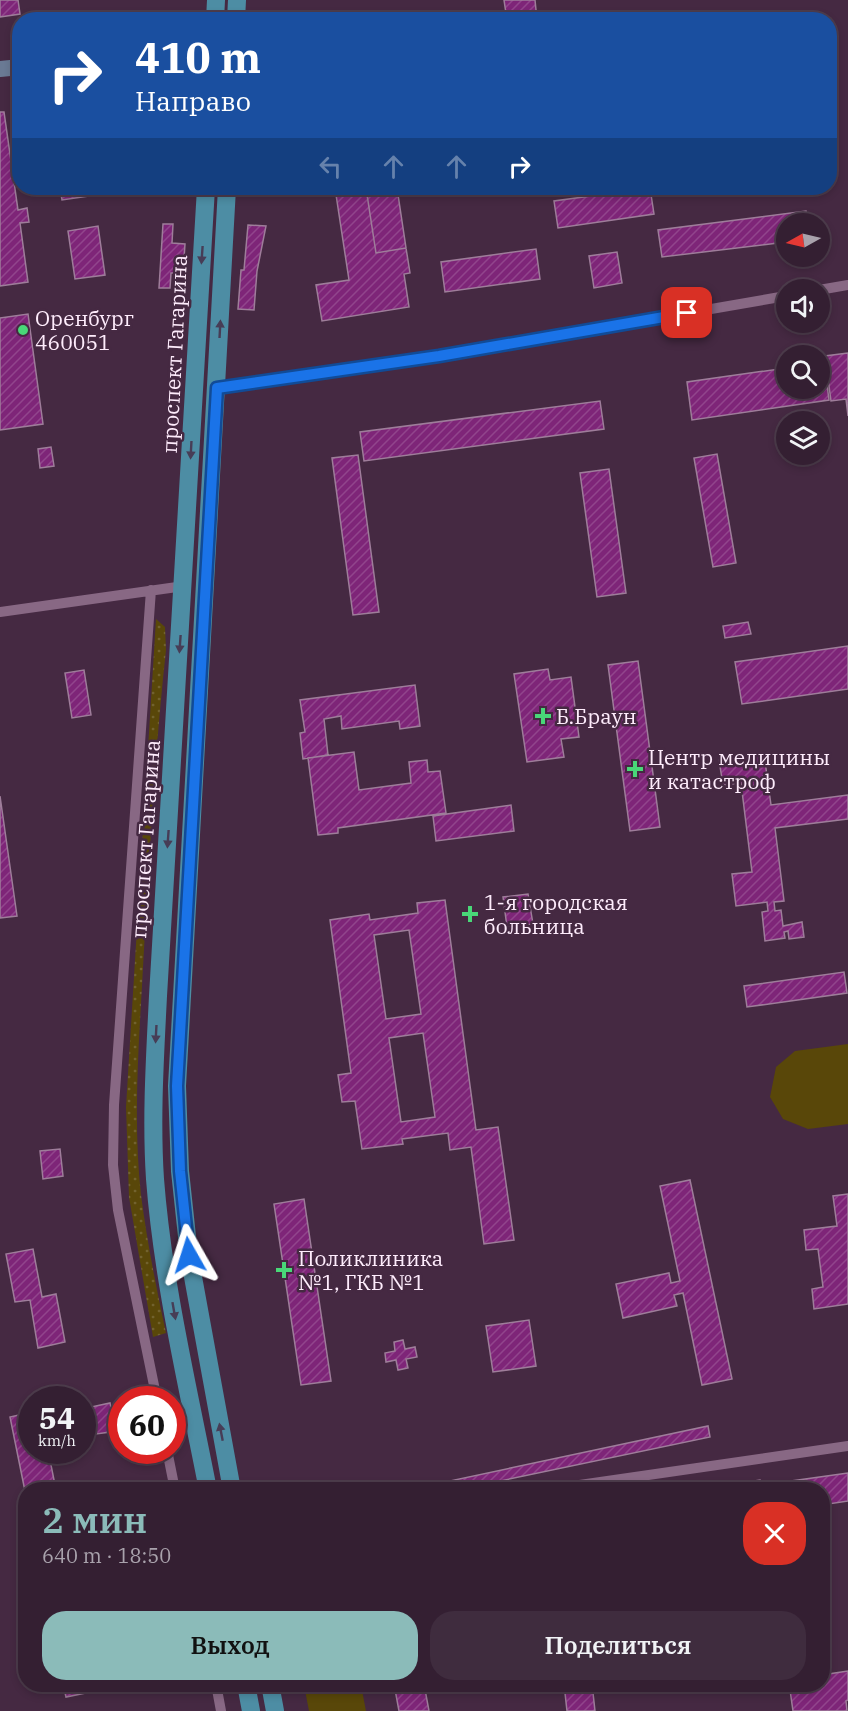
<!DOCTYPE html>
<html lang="ru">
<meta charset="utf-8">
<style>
body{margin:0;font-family:"IBM Plex Serif",serif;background:#3f2c3e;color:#f1f3f6;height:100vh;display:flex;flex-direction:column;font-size:22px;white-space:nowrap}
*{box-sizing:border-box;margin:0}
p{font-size:20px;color:#a9a2ac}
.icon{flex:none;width:33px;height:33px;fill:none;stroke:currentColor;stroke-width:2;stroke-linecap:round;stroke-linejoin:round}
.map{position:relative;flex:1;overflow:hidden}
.sheet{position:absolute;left:18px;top:1482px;width:812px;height:210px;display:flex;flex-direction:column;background:#341f32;border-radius:24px;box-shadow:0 3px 9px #0003,0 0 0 2px #4e3d4d}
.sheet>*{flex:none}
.banner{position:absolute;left:12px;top:12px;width:825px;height:183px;border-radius:24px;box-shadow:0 3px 9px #0003,0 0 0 2px #4e3d4d;background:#1a4fa0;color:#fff;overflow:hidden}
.needle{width:39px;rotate:262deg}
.fabs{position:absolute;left:776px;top:213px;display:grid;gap:12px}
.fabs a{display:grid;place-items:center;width:54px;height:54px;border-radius:50%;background:#341f32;box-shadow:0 3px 9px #0003,0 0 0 2px #4e3d4d;font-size:30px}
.speed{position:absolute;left:18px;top:1386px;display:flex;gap:12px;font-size:30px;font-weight:700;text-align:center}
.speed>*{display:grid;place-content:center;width:78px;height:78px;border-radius:50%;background:#341f32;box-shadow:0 3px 9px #0003,0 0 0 2px #4e3d4d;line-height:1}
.speed small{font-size:15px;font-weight:400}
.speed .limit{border:9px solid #d22;background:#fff;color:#111}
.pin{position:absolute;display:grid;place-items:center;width:51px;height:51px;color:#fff;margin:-26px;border-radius:12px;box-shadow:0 3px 9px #0006}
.me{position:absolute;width:66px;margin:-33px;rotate:354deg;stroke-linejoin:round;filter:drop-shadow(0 0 4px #0008)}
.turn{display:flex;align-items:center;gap:21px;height:126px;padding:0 24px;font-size:27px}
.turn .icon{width:78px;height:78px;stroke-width:2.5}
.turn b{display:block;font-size:42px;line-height:51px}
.lanes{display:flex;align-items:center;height:57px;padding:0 24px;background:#0003;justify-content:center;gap:30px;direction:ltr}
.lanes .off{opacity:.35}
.round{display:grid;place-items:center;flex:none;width:63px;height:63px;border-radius:24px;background:#3f2c3e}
.summary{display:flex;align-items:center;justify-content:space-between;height:102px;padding:0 24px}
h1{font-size:36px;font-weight:600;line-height:45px;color:#8bbbb9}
.action{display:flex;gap:12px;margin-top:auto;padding:12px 24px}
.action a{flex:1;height:69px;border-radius:24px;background:#8bbbb9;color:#111;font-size:24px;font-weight:600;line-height:69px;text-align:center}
.action a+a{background:#3f2c3e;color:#f1f3f6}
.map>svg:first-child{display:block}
</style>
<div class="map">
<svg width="848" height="1711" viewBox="0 0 848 1711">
<defs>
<pattern id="grass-dots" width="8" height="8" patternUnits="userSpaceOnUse" patternTransform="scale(1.5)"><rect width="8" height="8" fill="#594709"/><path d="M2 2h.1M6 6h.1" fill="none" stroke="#72622e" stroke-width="1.8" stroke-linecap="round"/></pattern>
<pattern id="building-hatch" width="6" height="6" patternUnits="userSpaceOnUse" patternTransform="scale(1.5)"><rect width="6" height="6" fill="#7e2578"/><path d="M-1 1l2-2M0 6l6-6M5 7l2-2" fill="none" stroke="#91458c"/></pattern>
</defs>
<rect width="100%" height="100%" fill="#452942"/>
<path fill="url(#grass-dots)" d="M156,619l9,8 1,23c-11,99 -16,199 -22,299 -4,82 -12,164 -3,246 6,46 15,92 25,138l-13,4 -24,-140 -3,-90z"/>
<path fill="#594709" d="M848,1044v80l-40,5 -25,-10 -13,-22 6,-30 19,-16z
M304,1685h57l5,26h-57z"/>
<path fill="url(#building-hatch)" stroke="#9e7d9a" stroke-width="1.5" fill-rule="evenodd" d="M0,0h18l2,14 -20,3z
M504,0h31l2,20h-30z
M0,112h4l14,98 9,-2 2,14 -9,1 8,59 -28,4z
M60,188h48l1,5 -47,7z
M335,188h31l10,65 30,-5 4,25 -6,1 5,33 -87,14 -6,-36 33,-5z
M366,188h31l9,60 -30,5z
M650,188l4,26 -96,14 -4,-27z
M806,211l2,13h-22v18l-124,15 -4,-27z
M163,224h10l-1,19 13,1 -2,29h-12l-1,15h-11z
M248,225l18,1 -9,45 -3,39 -16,-1 3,-39h3z
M98,226l7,49 -30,4 -7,-48z
M536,249l4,30 -95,13 -4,-30z
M617,252l5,31 -28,5 -5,-32z
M28,314l15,110 -43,6v-112z
M848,353v63l-2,-17 -15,2 -6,-45z
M824,362l5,38 -137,20 -5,-38 99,-14v20h33v-25z
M600,401l4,28 -240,32 -4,-29z
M51,447l3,19 -14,2 -2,-19z
M717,454l19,109 -23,4 -19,-109z
M358,455l21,157 -26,3 -21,-157z
M609,469l17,124 -29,4 -17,-124z
M748,622l3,12 -26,4 -2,-12z
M848,646v43l-106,15 -7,-42z
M638,661l22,166 -30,4 -22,-166z
M548,669l2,11 21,-3 8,60 -18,2 3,18 -37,5 -13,-88z
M84,670l7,45 -19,3 -7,-45z
M415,685l5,41 -20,3 -1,-8 -57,8 -1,-13 -17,3 4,36 -25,4 -3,-26 5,-1 -5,-32z
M354,752l5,38 52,-7 -2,-21 18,-2 1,12 12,-1 6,42 -108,15v5l-20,2 -10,-77z
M764,754l7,51 77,-10v24l-73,9 9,73 -10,1 1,9 6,-1 2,16 19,-4 2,15 -15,2 -1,-8 -4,1 1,6 -20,3 -3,-29 6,-1 -1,-9 -31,4 -4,-32 20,-2 -11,-89 -18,2 -4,-25z
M0,796l17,120 -17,2z
M511,805l3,26 -78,10 -3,-25z
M528,894l5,30 -26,3 -4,-30z
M445,900l31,230 22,-3 16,113 -30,4 -13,-97 -21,3 -2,-17 -46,6 1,5 -41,5 -7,-48 -13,1 -4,-27 13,-2 -21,-153 39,-6 1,6 48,-7 -1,-10zM409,930l12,84 -35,5 -12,-84zM423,1033l12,84 -34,5 -12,-84z
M844,972l3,21 -100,14 -3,-21z
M60,1149l3,27 -20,3 -3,-28z
M690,1180l42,199 -30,6 -19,-92 -9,2 3,11 -54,12 -7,-34 53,-11 2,10 9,-2 -20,-95z
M848,1194v110l-34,5 -2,-20 11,-2 -5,-38 -12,1 -2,-20 33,-4 -4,-30z
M304,1199l27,182 -30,4 -27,-181z
M33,1249l9,48 14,-3 9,48 -27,6 -8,-48 -15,2 -9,-48z
M529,1320l7,46 -43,6 -7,-46z
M403,1340l2,9 10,-2 2,10 -11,2 2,9 -10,2 -2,-10 -10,2 -1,-9 10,-2 -1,-9z
M110,1403l3,14 -5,1 2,14 -14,2 -5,-27z
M32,1412v38h16l8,40h-30v6l-16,-79z
M708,1426l2,11 -253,53h-11l-1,-8z
M848,1473v28l-26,4v-15h-58l-1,-5z
M760,1480l2,10h-40v-4z
M848,1671v29l-2,1 1,10h-54l-3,-21 28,-4v-2h4v-9z
M63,1684h32l1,7 -30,6z
M394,1684h30l5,27h-30z
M564,1684h28l3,27h-28z"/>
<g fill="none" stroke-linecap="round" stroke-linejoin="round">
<path stroke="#886884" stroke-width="10" d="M819,290l29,-5
M217,388l222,-32 347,-60
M151,590l-37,515 -1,60 5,45 39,190
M0,612l184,-26
M167,1450l8,40
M545,1490l303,-44
M216,1684l5,27"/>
<path stroke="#6a7a94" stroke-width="16" d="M0,69l20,-2"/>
<path stroke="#4d8da4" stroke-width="18" d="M215,20l1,-20
M236,20l1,-20
M206,188l-48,808c-3,61 -7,122 -3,183 8,104 33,208 53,311
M227,188l-50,898 3,85 9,84 43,235
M246,1684l5,27
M270,1684l5,27"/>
</g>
<defs><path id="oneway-solid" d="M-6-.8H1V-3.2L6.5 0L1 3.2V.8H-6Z" transform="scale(1.5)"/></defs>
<g fill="#473d56">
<use href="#oneway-solid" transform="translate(202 255) rotate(94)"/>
<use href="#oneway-solid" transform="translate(220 329) rotate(-87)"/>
<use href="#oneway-solid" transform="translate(191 450) rotate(93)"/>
<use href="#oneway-solid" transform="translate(180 644) rotate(94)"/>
<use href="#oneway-solid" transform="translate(168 839) rotate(94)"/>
<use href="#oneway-solid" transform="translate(156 1034) rotate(93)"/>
<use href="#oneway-solid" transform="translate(174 1311) rotate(80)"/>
<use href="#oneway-solid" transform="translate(221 1432) rotate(-101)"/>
</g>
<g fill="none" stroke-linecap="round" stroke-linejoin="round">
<g stroke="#114b97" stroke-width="15">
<path id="route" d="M189,1255l-9,-84 -3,-85 40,-698 222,-32 248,-43"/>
</g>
<use href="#route" stroke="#1a73e8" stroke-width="10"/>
</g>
<g fill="#49d778" stroke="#452942" stroke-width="2">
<circle cx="23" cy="330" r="6"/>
<path d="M540 707h6v6h6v6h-6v6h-6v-6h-6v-6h6z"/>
<path d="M632 760h6v6h6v6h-6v6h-6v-6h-6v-6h6z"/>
<path d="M467 905h6v6h6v6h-6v6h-6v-6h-6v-6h6z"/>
<path d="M281 1261h6v6h6v6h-6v6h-6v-6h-6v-6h6z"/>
</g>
<g text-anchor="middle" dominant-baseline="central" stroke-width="5" stroke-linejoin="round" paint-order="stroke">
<g font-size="21" fill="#feecfc" stroke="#452942" text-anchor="start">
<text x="35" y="318">Оренбург<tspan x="35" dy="24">460051</tspan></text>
<text x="556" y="716">Б.Браун</text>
<text x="648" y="757">Центр медицины<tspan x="648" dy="24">и катастроф</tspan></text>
<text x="484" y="902">1-я городская<tspan x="484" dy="24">больница</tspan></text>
<text x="298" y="1258">Поликлиника<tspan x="298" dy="24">№1, ГКБ №1</tspan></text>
</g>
<g font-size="21" fill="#feecfc" stroke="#452942">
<text transform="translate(174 354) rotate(-87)">проспект Гагарина</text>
<text transform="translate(145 839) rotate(-86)">проспект Гагарина</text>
</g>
</g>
</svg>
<div class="fabs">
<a><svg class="needle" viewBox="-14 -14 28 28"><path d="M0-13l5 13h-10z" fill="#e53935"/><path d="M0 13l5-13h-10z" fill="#a9a2ac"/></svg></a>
<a><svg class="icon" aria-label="sound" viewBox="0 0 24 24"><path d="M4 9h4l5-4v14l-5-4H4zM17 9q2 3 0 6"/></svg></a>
<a><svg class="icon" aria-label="search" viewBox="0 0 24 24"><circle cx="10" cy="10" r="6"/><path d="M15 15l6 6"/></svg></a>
<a><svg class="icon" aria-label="layers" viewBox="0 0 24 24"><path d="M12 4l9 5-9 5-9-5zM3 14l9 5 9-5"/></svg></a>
</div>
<div class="speed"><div>54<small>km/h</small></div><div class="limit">60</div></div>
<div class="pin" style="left:687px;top:313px;background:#d93025"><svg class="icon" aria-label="arrive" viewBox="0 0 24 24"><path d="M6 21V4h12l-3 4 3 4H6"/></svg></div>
<svg class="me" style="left:189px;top:1255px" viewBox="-20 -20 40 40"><path d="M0-17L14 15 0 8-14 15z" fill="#1a73e8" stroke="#fff" stroke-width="4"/></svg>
<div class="banner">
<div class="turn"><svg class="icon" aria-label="right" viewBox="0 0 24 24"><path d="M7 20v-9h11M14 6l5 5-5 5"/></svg><div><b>410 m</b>Направо</div></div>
<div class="lanes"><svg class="icon off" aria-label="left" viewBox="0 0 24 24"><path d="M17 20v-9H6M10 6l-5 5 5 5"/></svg><svg class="icon off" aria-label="ahead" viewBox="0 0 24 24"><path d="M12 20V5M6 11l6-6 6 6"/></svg><svg class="icon off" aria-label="ahead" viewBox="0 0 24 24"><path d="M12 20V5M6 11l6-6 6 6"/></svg><svg class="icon" aria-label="right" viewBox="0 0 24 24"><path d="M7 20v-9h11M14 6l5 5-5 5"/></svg></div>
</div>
<section class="sheet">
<div class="summary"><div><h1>2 мин</h1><p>640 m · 18:50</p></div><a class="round" style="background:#d93025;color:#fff"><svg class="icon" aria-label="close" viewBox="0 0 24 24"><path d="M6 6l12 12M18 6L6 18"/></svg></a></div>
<div class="action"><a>Выход</a><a>Поделиться</a></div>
</section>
</div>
